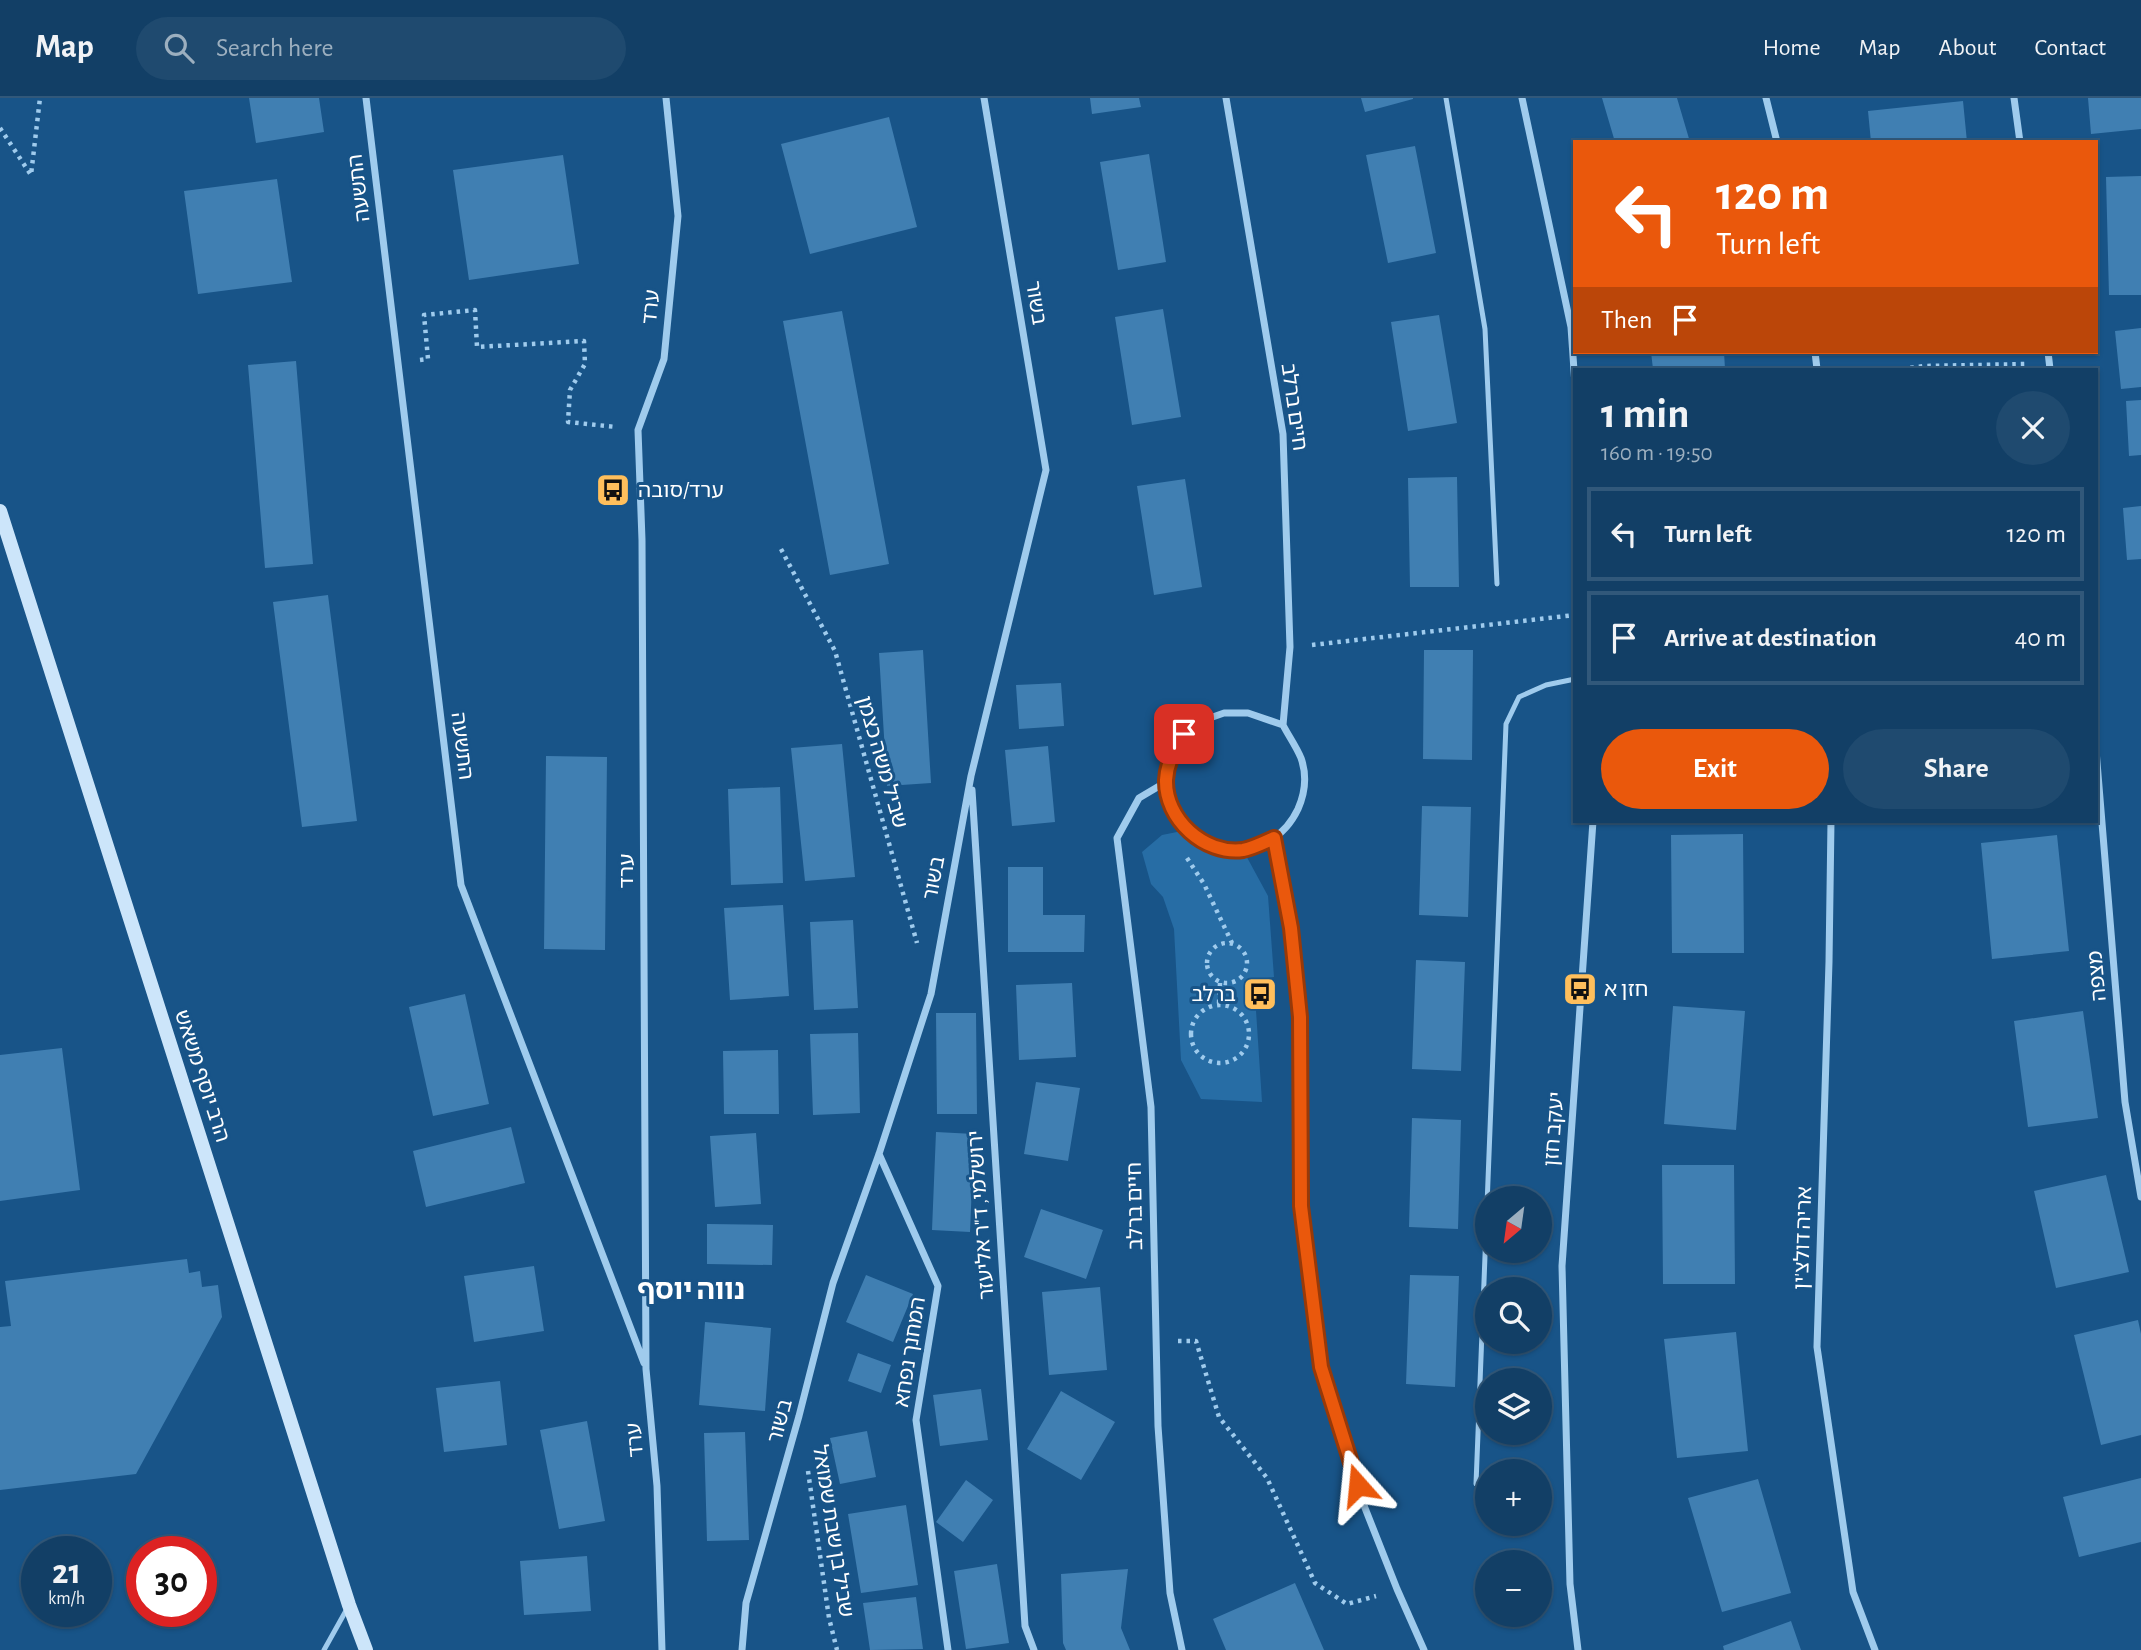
<!DOCTYPE html>
<meta charset="utf-8">
<style>
body{margin:0;font-family:"Alegreya Sans","Noto Sans Hebrew",sans-serif;background:#1f4a6f;color:#f1f3f6;height:100vh;display:flex;flex-direction:column;font-size:26px;white-space:nowrap}
*{box-sizing:border-box;margin:0}
p{font-size:23px;color:#9cafbf}
.icon{flex:none;width:38px;height:38px;fill:none;stroke:currentColor;stroke-width:2;stroke-linecap:round;stroke-linejoin:round}
.map{position:relative;flex:1;overflow:hidden}
.drawer{position:absolute;left:1573px;top:270px;width:525px;height:455px;display:flex;flex-direction:column;background:#123f66;border-radius:0px;box-shadow:0 2px 5px #0004,0 0 0 2px #31587a}
.drawer>*{flex:none}
.hud{position:absolute;left:1573px;top:42px;width:525px;height:214px;border-radius:0px;box-shadow:0 2px 5px #0004,0 0 0 2px #31587a;background:#ea580c;color:#fff;overflow:hidden}
.needle{width:46px;rotate:209deg}
.tools{position:absolute;left:1475px;top:1088px;display:grid;gap:14px}
.tools a{display:grid;place-items:center;width:77px;height:77px;border-radius:50%;background:#123f66;box-shadow:0 2px 5px #0004,0 0 0 2px #31587a;font-size:35px}
.speed{position:absolute;left:21px;top:1438px;display:flex;gap:14px;font-size:35px;font-weight:700;text-align:center}
.speed>*{display:grid;place-content:center;width:91px;height:91px;border-radius:50%;background:#123f66;box-shadow:0 2px 5px #0004,0 0 0 2px #31587a;line-height:1}
.speed small{font-size:18px;font-weight:400}
.speed .limit{border:10px solid #d22;background:#fff;color:#111}
.pin{position:absolute;display:grid;place-items:center;width:60px;height:60px;color:#fff;margin:-30px;border-radius:14px;box-shadow:0 4px 10px #0006}
.me{position:absolute;width:77px;margin:-38px;rotate:342deg;stroke-linejoin:round;filter:drop-shadow(0 0 5px #0008)}
.turn{display:flex;align-items:center;gap:24px;height:147px;padding:0 28px;font-size:32px}
.turn .icon{width:91px;height:91px;stroke-width:2.5}
.turn b{display:block;font-size:49px;line-height:60px}
.then{display:flex;align-items:center;height:66px;padding:0 28px;background:#0003;gap:14px;font-size:26px}
.round{display:grid;place-items:center;flex:none;width:74px;height:74px;border-radius:37px;background:#1f4a6f}
.summary{display:flex;align-items:center;justify-content:space-between;height:119px;padding:0 28px}
h1{font-size:42px;font-weight:700;line-height:52px}
.action{display:flex;gap:14px;margin-top:auto;padding:14px 28px}
.action a{flex:1;height:80px;border-radius:42px;background:#ea580c;color:#fff;font-size:28px;font-weight:700;line-height:80px;text-align:center}
.action a+a{background:#1f4a6f;color:#f1f3f6}
ul{padding:0;list-style:none}
li{display:flex;align-items:center;gap:21px;height:94px;margin:0 14px 10px;padding:0 14px;border:4px solid #31587a;border-radius:0px}
li div{flex:1}
li b{display:block;font-size:26px}
li em{font-style:normal}
header{display:flex;align-items:center;gap:42px;box-sizing:border-box;height:98px;padding:0 35px;background:#123f66;border-bottom:2px solid #31587a}
header strong{font-size:33px}
nav{display:flex;gap:38px;margin-inline-start:auto;font-size:24px}
.search{width:490px;height:63px;background:#1f4a6f;display:flex;align-items:center;gap:18px;box-sizing:border-box;padding:0 24px;border-radius:38px;color:#9cafbf;font-size:26px}
.map>svg:first-child{display:block}
</style>
<header>
<strong>Map</strong>
<div class="search"><svg class="icon" aria-label="search" viewBox="0 0 24 24"><circle cx="10" cy="10" r="6"/><path d="M15 15l6 6"/></svg>Search here</div>
<nav><a>Home</a><a>Map</a><a>About</a><a>Contact</a></nav>
</header>
<div class="map">
<svg width="2141" height="1552" viewBox="0 0 2141 1552">
<rect width="100%" height="100%" fill="#185488"/>
<path fill="#276da5" d="M1187,732l20,14 36,6 25,46 6,81 -20,3 8,122 -61,-3 -20,-39 -7,-131 -11,-32 -12,-13 -9,-32 20,-17z"/>
<path fill="#407fb2" d="M249,0h70l5,34 -68,11z
M1090,0h49l2,9 -49,7z
M1361,0h52v1l-48,13z
M1602,0h75l13,44h-75z
M2088,0h53v31l-50,5z
M1963,3l4,41h-96l-3,-31z
M889,19l28,110 -107,27 -29,-110z
M1415,48l21,107 -48,10 -22,-108z
M1149,56l17,108 -48,8 -18,-108z
M563,57l16,109 -110,16 -16,-110z
M2141,78v119h-32l-3,-118z
M277,81l15,103 -94,12 -14,-103z
M1163,211l18,108 -49,8 -17,-108z
M842,213l47,253 -59,11 -47,-254z
M1439,217l18,108 -49,8 -17,-109z
M2141,230v59l-20,2 -6,-58z
M1651,254h73l1,17h-72z
M296,263l17,203 -48,4 -17,-203z
M2141,302v55l-12,1 -3,-55z
M1457,379l2,110h-49l-2,-109z
M1185,381l17,108 -48,8 -17,-109z
M2141,408v53l-14,1 -4,-52z
M328,497l29,226 -55,6 -29,-225z
M923,552l8,133 -44,3 -8,-133z
M1424,552h49l-1,110 -49,-1z
M1061,585l3,43 -45,3 -3,-44z
M842,646l13,133 -50,4 -14,-133z
M1048,648l7,76 -43,4 -7,-76z
M546,658l61,1 -2,193 -61,-1z
M780,689l3,96 -52,2 -3,-96z
M1422,708l49,1 -3,110 -49,-2z
M1743,736l1,119h-72l-1,-118z
M2057,737l12,116 -77,8 -11,-116z
M1008,769h35v48h42l-1,37h-76z
M783,807l6,91 -59,4 -6,-92z
M853,822l5,88 -44,2 -4,-88z
M1416,862l49,2 -4,109 -49,-2z
M1072,885l4,74 -57,3 -3,-75z
M465,896l24,110 -56,12 -24,-109z
M1673,908l72,5 -9,119 -72,-6z
M2083,913l15,107 -70,9 -14,-106z
M936,915h40l1,101h-40z
M858,935l2,80 -47,2 -3,-81z
M62,950l18,142 -80,11v-146z
M778,952l1,64h-55l-1,-63z
M1036,984l44,6 -12,73 -44,-7z
M1412,1020l49,2 -3,109 -49,-2z
M511,1029l14,56 -99,24 -13,-56z
M936,1034l38,2 -4,98 -38,-2z
M756,1035l5,71 -46,3 -5,-71z
M1662,1067h72l1,119h-72z
M2106,1077l23,97 -73,16 -22,-97z
M1041,1111l62,21 -17,49 -62,-22z
M707,1126l66,1 -1,40 -65,-1z
M187,1161l2,14 11,-2 2,16 16,-2 4,32 -86,157 -136,16v-163l11,-1 -6,-45z
M534,1168l10,65 -70,11 -10,-66z
M866,1177l47,19 -20,48 -47,-20z
M1410,1177l49,1 -4,111 -49,-3z
M1100,1189l7,83 -58,5 -7,-83z
M2138,1222l3,14v101l-40,10 -27,-110z
M705,1224l66,6 -6,83 -66,-6z
M1736,1234l12,119 -71,7 -13,-119z
M858,1255l33,12 -10,28 -33,-12z
M500,1283l7,64 -63,7 -8,-64z
M981,1291l7,51 -48,6 -7,-51z
M1061,1293l54,31 -34,58 -54,-31z
M587,1323l18,100 -46,8 -19,-99z
M867,1333l9,46 -36,7 -10,-46z
M745,1334l4,108 -42,1 -3,-108z
M2141,1380v64l-62,15 -16,-60z
M1758,1381l33,114 -69,19 -34,-114z
M966,1382l27,20 -30,42 -27,-20z
M906,1407l12,80 -57,8 -13,-79z
M587,1458l4,55 -67,4 -4,-54z
M997,1466l12,79 -43,6 -12,-78z
M1128,1471l-7,59 9,22h-64l-3,-7 -2,-69z
M1295,1485l29,67h-98l-13,-31z
M916,1499l7,52 -53,1 -7,-47z
M1791,1523l10,29h-77l-1,-4z"/>
<g fill="none" stroke-linecap="round" stroke-linejoin="round">
<path stroke="#9fcbed" stroke-width="4.5" stroke-dasharray="3.5 5" stroke-linecap="butt" d="M0,30l31,47 9,-77
M420,262l8,-1 -4,-44 51,-5 2,37 107,-6 1,23 -15,26 -2,32 48,5
M1902,271l22,-3 103,-2
M781,451l54,102 82,292
M1312,547l263,-30
M1187,760l17,26 28,59
M1207 865a20 20 0 1 1 40 0a20 20 0 1 1-40 0Z
M1219,905l1,-20
M1191 936a29 29 0 1 1 58 0a29 29 0 1 1-58 0Z
M1178,1243h18l23,76 48,61 48,105 32,21 29,-8
M808,1373l21,147 8,32"/>
<path stroke="#9fcbed" stroke-width="5" d="M1446,0l39,231 12,255
M1476,1386l30,-760 13,-27 27,-12 29,-6
M324,1552l24,-43"/>
<path stroke="#9fcbed" stroke-width="7" d="M366,0l95,787 183,478
M1226,0l57,336 7,213 -7,78
M1522,0l49,229 4,58
M1766,0l11,44
M2014,0l6,44
M1815,254l2,17
M2048,254l2,17
M1224,615h24l35,12c5,10 13,21 18,33 6,17 4,35 -3,51 -34,72 -142,39 -130,-39 5,-33 27,-48 56,-57z
M2096,652l29,352 16,95
M1166,684l-27,16 -22,40 34,269 7,319 12,167 12,57
M972,692l53,836 9,24
M1831,723l-2,141 -12,385 36,245 22,58
M1274,740l17,90 9,89 1,189 20,161 44,141 32,81 27,61
M879,1056l59,132 -22,134 32,230
M662,1552l-5,-164 -11,-117 -4,-829 -4,-110 26,-71 14,-143 -12,-118
M742,1552l4,-47 53,-187 34,-133 46,-129 52,-160 40,-218 75,-306 -62,-372
M1578,1552l-8,-66 -8,-318 31,-445"/>
<path stroke="#cce5fa" stroke-width="14" d="M0,413l349,1094 17,45"/>
</g>
<g fill="none" stroke-linecap="round" stroke-linejoin="round">
<g stroke="#983908" stroke-width="18">
<path id="route" d="M1184,636c-9,15 -17,28 -18,46 -1,39 38,75 77,70 10,-2 22,-8 31,-12l17,90 9,89 1,189 20,161 37,118"/>
</g>
<use href="#route" stroke="#ea580c" stroke-width="12"/>
</g>
<defs>
<g id="bus-square" transform="scale(1.75)"><rect x="-9" y="-9" width="18" height="18" rx="4" fill="#ffbf5c" stroke="#185488"/><path d="M-5-6H5V4H4V6H2V4H-2V6H-4V4H-5ZM-3.5-4V0h7V-4ZM-3.5 1.2v1.5H-2V1.2ZM2 1.2v1.5H3.5V1.2Z" fill="#111"/></g>
</defs>
<g fill-rule="evenodd">
<use href="#bus-square" x="613" y="392"/>
<use href="#bus-square" x="1580" y="891"/>
<use href="#bus-square" x="1260" y="896"/>
</g>
<g text-anchor="middle" dominant-baseline="central" stroke-width="6" stroke-linejoin="round" paint-order="stroke">
<g font-size="21" fill="#fff" stroke="#185488">
<text transform="translate(359 90) rotate(-97)">התשעה</text>
<text transform="translate(1036 205) rotate(81)">בשור</text>
<text transform="translate(651 209) rotate(-84)">ערד</text>
<text transform="translate(1294 309) rotate(82)">חיים ברלב</text>
<text transform="translate(462 648) rotate(83)">התשעה</text>
<text transform="translate(882 664) rotate(74)">שביל משה כצמן</text>
<text transform="translate(626 773) rotate(-90)">ערד</text>
<text transform="translate(934 780) rotate(-79)">בשור</text>
<text transform="translate(2097 878) rotate(-95)">מצפה</text>
<text transform="translate(202 978) rotate(72)">הרב יוסף משאש</text>
<text transform="translate(1554 1031) rotate(-86)">יעקב חזן</text>
<text transform="translate(1135 1108) rotate(-91)">חיים ברלב</text>
<text transform="translate(981 1117) rotate(-94)">ירושלמי, ד"ר אליעזר</text>
<text transform="translate(1803 1140) rotate(-88)">אריה דולצ'ין</text>
<text transform="translate(910 1254) rotate(-81)">המחנך נפחא</text>
<text transform="translate(780 1323) rotate(-75)">בשור</text>
<text transform="translate(635 1342) rotate(-95)">ערד</text>
<text transform="translate(833 1433) rotate(81)">שביל בן שבת שמואל</text>
</g>
<g font-size="21" fill="#fff" stroke="#185488" text-anchor="start">
<text x="638" y="392">ערד/סובה</text>
<text x="1604" y="891">חזן א</text>
<text x="1236" y="896" text-anchor="end">ברלב</text>
</g>
<g font-size="28" font-weight="bold" fill="#fff" stroke="#185488">
<text x="691" y="1193">נווה יוסף</text>
</g>
</g>
</svg>
<div class="tools">
<a><svg class="needle" viewBox="-14 -14 28 28"><path d="M0-13l5 13h-10z" fill="#e53935"/><path d="M0 13l5-13h-10z" fill="#9cafbf"/></svg></a>
<a><svg class="icon" aria-label="search" viewBox="0 0 24 24"><circle cx="10" cy="10" r="6"/><path d="M15 15l6 6"/></svg></a>
<a><svg class="icon" aria-label="layers" viewBox="0 0 24 24"><path d="M12 4l9 5-9 5-9-5zM3 14l9 5 9-5"/></svg></a>
<a>+</a>
<a>−</a>
</div>
<div class="speed"><div>21<small>km/h</small></div><div class="limit">30</div></div>
<div class="pin" style="left:1184px;top:636px;background:#d93025"><svg class="icon" aria-label="arrive" viewBox="0 0 24 24"><path d="M6 21V4h12l-3 4 3 4H6"/></svg></div>
<svg class="me" style="left:1358px;top:1387px" viewBox="-20 -20 40 40"><path d="M0-17L14 15 0 8-14 15z" fill="#ea580c" stroke="#fff" stroke-width="4"/></svg>
<div class="hud">
<div class="turn"><svg class="icon" aria-label="left" viewBox="0 0 24 24"><path d="M17 20v-9H6M10 6l-5 5 5 5"/></svg><div><b>120 m</b>Turn left</div></div>
<div class="then">Then<svg class="icon" aria-label="arrive" viewBox="0 0 24 24"><path d="M6 21V4h12l-3 4 3 4H6"/></svg></div>
</div>
<section class="drawer">
<div class="summary"><div><h1>1 min</h1><p>160 m · 19:50</p></div><a class="round"><svg class="icon" aria-label="close" viewBox="0 0 24 24"><path d="M6 6l12 12M18 6L6 18"/></svg></a></div>
<ul>
<li><svg class="icon" aria-label="left" viewBox="0 0 24 24"><path d="M17 20v-9H6M10 6l-5 5 5 5"/></svg><div><b>Turn left</b></div><em>120 m</em></li>
<li><svg class="icon" aria-label="arrive" viewBox="0 0 24 24"><path d="M6 21V4h12l-3 4 3 4H6"/></svg><div><b>Arrive at destination</b></div><em>40 m</em></li>
</ul>
<div class="action"><a>Exit</a><a>Share</a></div>
</section>
</div>
